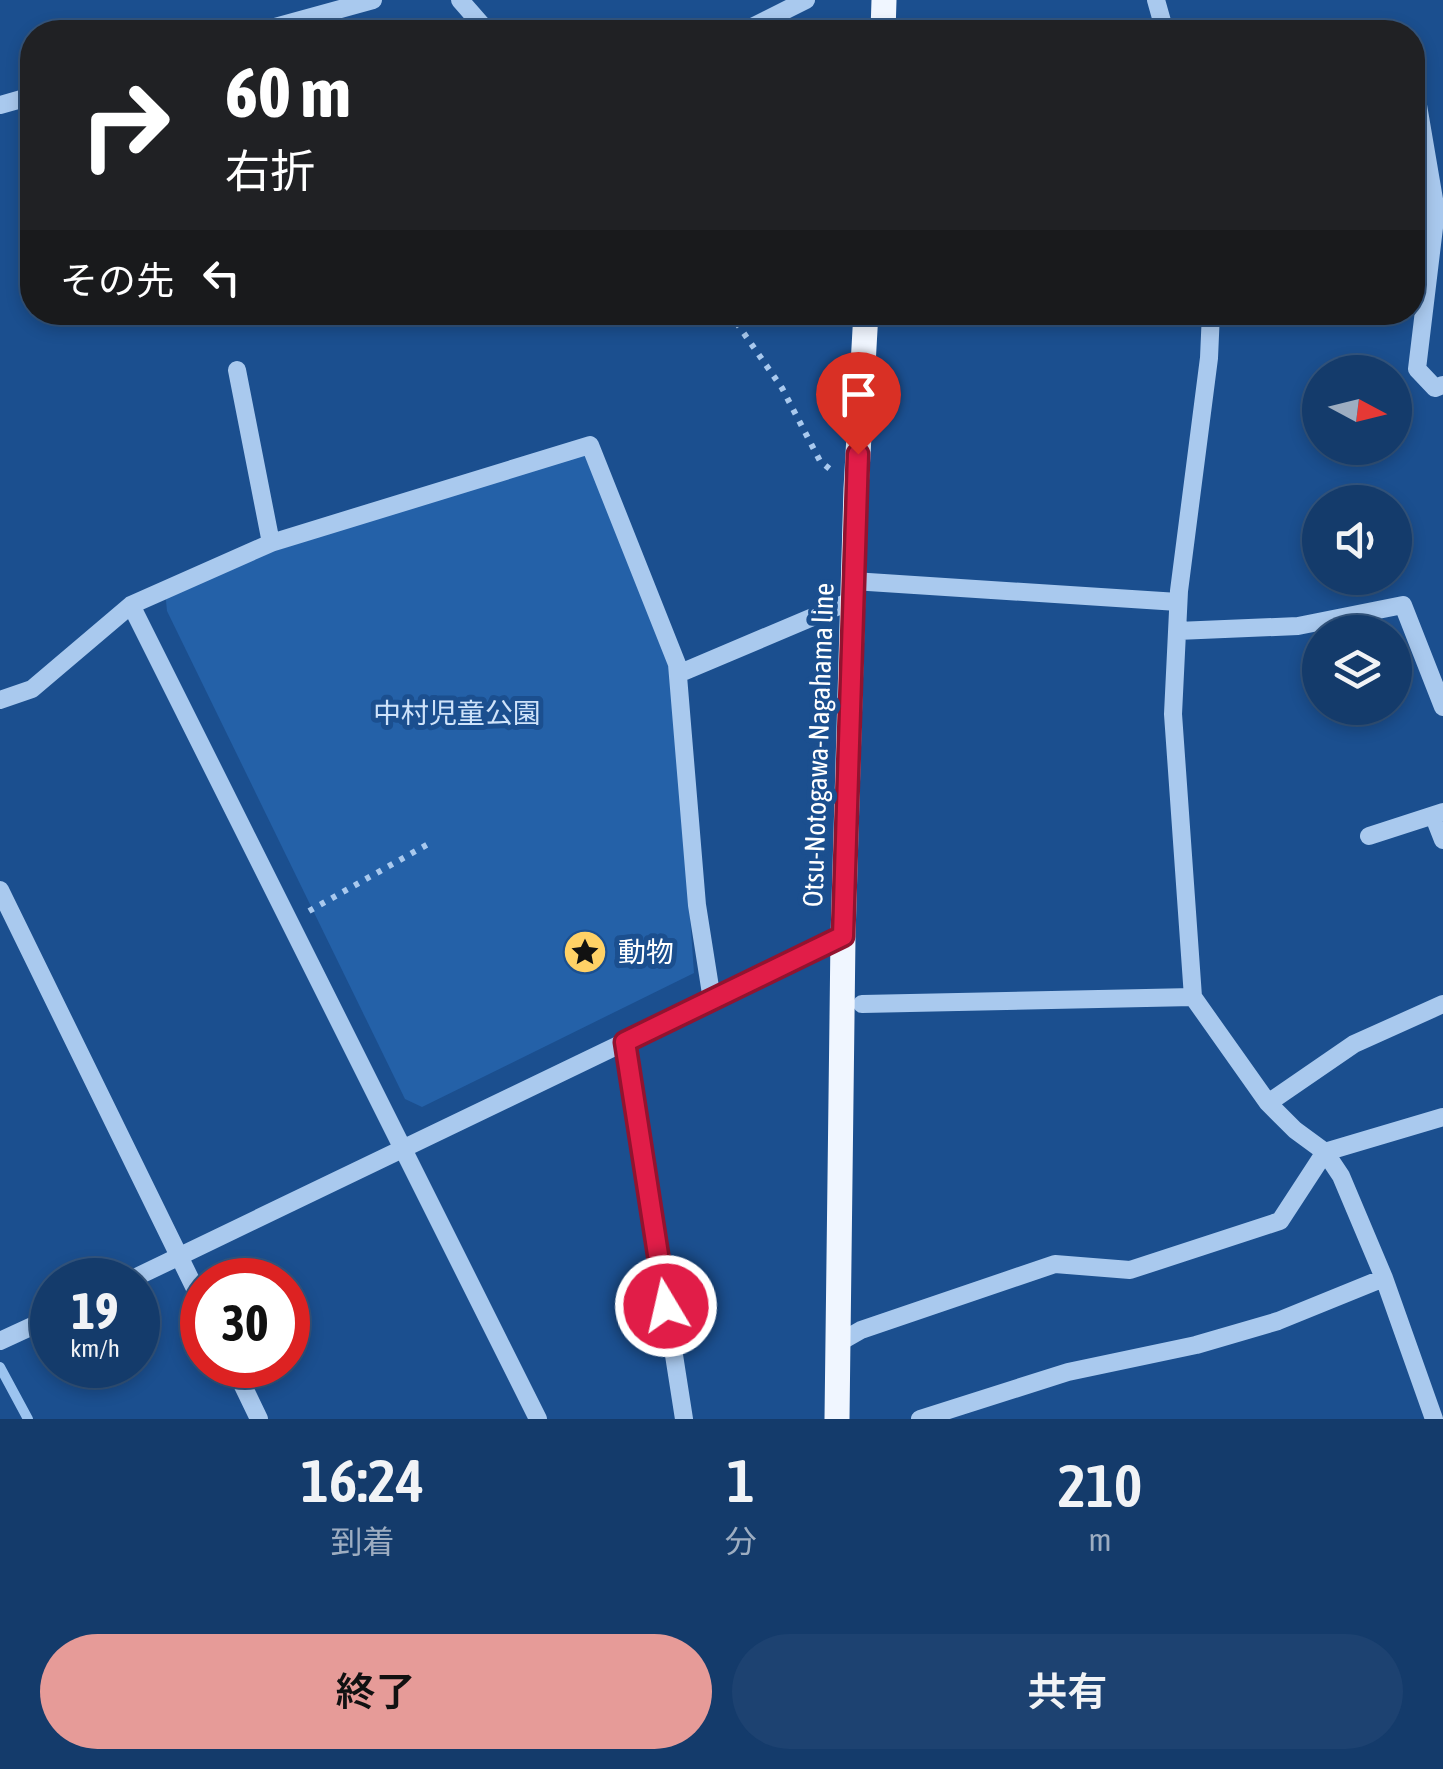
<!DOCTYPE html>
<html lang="ja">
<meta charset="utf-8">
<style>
body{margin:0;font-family:"Asap Condensed","Noto Sans JP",sans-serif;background:#1d4271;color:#f1f3f6;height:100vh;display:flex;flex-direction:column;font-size:38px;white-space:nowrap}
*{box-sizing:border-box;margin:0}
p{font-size:32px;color:#9dadc1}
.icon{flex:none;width:55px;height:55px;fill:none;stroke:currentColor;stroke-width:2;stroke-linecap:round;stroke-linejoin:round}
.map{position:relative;height:1419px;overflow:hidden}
.sheet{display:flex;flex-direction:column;background:#143b6b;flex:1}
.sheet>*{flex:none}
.banner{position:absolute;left:20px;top:20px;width:1405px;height:305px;border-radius:40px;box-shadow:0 5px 15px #0003,0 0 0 2px #33557e;background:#202124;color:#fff;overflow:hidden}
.needle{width:65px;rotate:97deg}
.tools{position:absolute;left:1302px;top:355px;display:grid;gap:20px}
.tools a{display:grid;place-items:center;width:110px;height:110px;border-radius:50%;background:#143b6b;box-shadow:0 5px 15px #0003,0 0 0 2px #33557e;font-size:50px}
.speed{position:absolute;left:30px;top:1258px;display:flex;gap:20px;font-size:50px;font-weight:700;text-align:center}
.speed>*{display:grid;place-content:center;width:130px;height:130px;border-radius:50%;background:#143b6b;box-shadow:0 5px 15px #0003,0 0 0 2px #33557e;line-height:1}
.speed small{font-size:25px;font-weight:400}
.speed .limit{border:15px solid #d22;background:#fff;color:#111}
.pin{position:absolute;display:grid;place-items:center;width:85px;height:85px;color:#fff;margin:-102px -42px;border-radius:50% 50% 50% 0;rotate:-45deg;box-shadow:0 0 10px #0007}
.pin .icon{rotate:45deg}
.me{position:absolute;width:110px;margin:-55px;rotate:351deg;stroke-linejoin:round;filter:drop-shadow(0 0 8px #0008)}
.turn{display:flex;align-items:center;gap:35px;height:210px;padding:0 40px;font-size:45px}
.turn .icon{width:130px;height:130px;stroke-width:2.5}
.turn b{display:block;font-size:70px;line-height:85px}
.then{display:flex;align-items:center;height:95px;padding:0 40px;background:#0003;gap:20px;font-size:38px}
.eta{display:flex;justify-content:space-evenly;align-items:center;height:170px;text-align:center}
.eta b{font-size:60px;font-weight:600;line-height:70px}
.button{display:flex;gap:20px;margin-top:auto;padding:20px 40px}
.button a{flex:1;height:115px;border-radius:60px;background:#e69b98;color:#111;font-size:40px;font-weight:600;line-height:115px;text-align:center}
.button a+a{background:#1d4271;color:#f1f3f6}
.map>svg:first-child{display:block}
</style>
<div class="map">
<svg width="1443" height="1419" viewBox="0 0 1443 1419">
<rect width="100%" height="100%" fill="#1b4f8f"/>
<path fill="#2461a8" d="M573,446l12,10 87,210 22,307 -272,134 -17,-8 -238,-488 -2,-21z"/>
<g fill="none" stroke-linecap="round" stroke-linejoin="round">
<path stroke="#9cc4f0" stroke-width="10" d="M0,1367l28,52"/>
<path stroke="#a9c9ee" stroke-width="6" stroke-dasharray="5 8" stroke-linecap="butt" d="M729,312l53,76 38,73 11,9
M309,911l121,-68"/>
<path stroke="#a9c9ee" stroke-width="18" d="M460,0l28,32
M1156,0l9,32
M257,32l116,-32
M742,32l64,-32
M1412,70l24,141 -19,158 18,19 8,-3
M0,105l32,-9
M1211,312l-2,46 -30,233 -6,123 20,283 75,106 27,27 30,22 16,24 43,102 50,141
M237,370l34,173
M853,581l325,21
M131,605l407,814
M1177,631l121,-5 105,-21 40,102
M678,674l175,-74
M0,700l32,-11 99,-84 140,-62 319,-98 87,219 20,241 15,95
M1434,817l9,23
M1369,836l74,-24
M0,890l202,413
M862,1004l331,-7
M625,1042l59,377
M1268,1103l86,-59 89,-40
M130,1280l713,-343
M0,1341l52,-24
M840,1342l21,-12 194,-66 75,6 150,-49 45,-69 118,-35
M233,1365l26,54
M920,1419l148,-47 128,-27 82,-24 106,-43"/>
<path stroke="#f0f6ff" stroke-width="25" d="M883,32l1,-32
M837,1419l6,-482 13,-448 10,-177"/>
</g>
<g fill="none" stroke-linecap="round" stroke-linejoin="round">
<g stroke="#92132f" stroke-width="25">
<path id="route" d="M666,1306l-41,-264 218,-106 15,-482"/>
</g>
<use href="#route" stroke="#e11d48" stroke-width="18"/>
</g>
<defs>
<g id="sight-disc" transform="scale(2.25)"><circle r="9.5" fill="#ffd166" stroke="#1b4f8f"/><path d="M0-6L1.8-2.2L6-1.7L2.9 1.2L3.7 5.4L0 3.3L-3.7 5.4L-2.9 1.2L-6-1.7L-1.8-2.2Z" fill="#111"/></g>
</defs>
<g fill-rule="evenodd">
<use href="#sight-disc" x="585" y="952"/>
</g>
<g text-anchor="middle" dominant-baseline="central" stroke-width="10" stroke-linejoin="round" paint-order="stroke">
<g font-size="28" fill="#cfe3fa" stroke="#1b4f8f">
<text x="457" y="713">中村児童公園</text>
</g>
<g font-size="28" fill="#fff" stroke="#1b4f8f">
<text transform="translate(818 745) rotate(-88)">Otsu-Notogawa-Nagahama line</text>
</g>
<g font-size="28" fill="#fff" stroke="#1b4f8f" text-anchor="start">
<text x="618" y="952">動物</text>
</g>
</g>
</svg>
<div class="tools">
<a><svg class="needle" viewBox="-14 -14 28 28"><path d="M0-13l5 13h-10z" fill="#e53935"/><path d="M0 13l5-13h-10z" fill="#9dadc1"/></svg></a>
<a><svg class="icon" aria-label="sound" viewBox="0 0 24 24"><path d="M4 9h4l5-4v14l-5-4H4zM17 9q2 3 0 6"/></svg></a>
<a><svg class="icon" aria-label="layers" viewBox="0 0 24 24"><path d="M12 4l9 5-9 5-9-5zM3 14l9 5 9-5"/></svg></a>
</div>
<div class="speed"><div>19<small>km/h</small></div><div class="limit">30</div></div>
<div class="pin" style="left:858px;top:454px;background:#d93025"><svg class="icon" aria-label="arrive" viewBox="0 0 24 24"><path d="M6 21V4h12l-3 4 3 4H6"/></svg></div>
<svg class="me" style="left:666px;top:1306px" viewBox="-20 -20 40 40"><circle r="17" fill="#e11d48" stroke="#fff" stroke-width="3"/><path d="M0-11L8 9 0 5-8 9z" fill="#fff"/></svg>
<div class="banner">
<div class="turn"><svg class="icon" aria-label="right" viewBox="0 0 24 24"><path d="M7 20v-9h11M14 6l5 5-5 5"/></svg><div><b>60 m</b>右折</div></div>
<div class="then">その先<svg class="icon" aria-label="left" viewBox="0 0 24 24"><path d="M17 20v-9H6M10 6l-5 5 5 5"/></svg></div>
</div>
</div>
<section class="sheet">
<div class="eta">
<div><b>16:24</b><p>到着</p></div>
<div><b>1</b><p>分</p></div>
<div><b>210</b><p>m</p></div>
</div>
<div class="button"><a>終了</a><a>共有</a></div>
</section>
